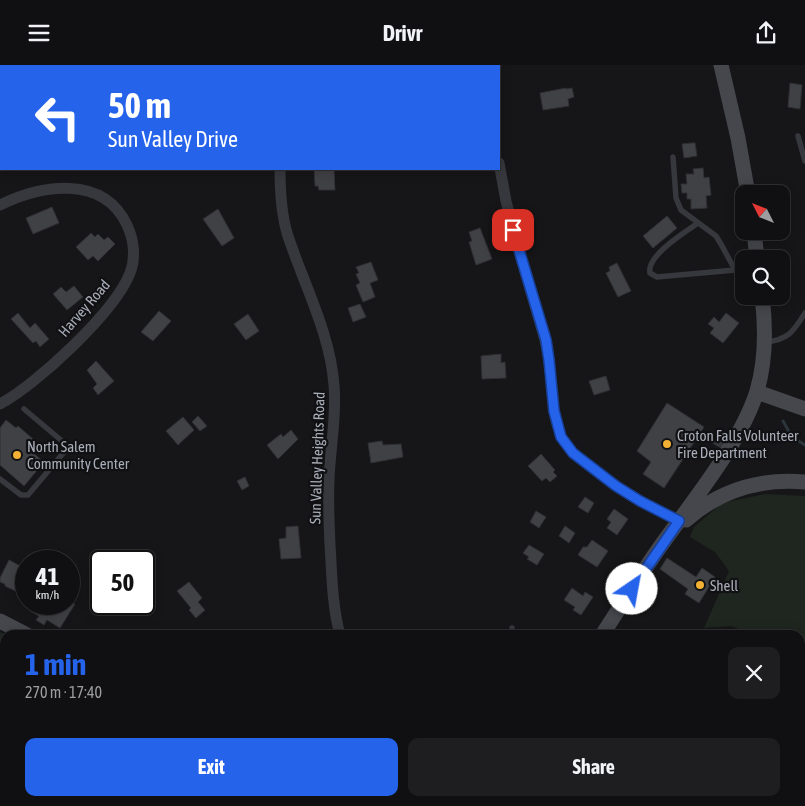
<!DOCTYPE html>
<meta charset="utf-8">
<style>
body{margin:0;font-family:"Asap Condensed",sans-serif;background:#1e1e20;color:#f1f3f6;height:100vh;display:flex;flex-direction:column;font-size:19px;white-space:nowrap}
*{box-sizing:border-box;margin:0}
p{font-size:16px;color:#9c9d9f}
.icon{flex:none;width:28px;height:28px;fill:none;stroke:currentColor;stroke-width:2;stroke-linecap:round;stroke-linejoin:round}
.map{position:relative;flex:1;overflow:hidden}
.drawer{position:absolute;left:0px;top:565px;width:805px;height:176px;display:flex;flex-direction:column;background:#101012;border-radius:15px 15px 0 0;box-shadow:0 2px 12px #0003,0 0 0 1px #303032}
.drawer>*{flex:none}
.hud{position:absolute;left:0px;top:0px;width:500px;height:105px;box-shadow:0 2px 12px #0003,0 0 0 1px #303032;background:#2563eb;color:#fff;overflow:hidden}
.needle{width:32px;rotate:312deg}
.controls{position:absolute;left:735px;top:120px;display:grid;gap:10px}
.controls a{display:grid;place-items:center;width:55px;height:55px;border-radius:10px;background:#101012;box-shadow:0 2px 12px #0003,0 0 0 1px #303032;font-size:25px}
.speed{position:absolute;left:15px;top:485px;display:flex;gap:10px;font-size:25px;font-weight:700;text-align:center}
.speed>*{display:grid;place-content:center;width:65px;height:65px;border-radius:50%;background:#101012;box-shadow:0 2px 12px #0003,0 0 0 1px #303032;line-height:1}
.speed small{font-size:12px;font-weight:400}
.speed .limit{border:2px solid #111;border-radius:8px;background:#fff;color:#111}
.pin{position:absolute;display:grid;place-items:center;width:42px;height:42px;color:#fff;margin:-21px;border-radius:10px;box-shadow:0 2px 8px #0006}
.me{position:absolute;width:55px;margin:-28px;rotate:33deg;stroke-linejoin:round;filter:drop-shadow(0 0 4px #0008)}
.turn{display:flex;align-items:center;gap:18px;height:105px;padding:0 25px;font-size:22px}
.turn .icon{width:65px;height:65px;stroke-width:2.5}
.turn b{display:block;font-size:35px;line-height:42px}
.round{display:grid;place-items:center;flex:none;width:52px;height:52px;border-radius:10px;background:#1e1e20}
.headline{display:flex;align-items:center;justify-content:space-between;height:85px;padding:0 25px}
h1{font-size:30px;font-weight:700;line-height:38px;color:#2563eb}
.action{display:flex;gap:10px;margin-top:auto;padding:10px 25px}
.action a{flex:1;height:58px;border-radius:10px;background:#2563eb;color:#fff;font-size:20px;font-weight:700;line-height:58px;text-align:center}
.action a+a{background:#1e1e20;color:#f1f3f6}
header{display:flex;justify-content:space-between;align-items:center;height:65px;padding:0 25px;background:#101012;font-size:22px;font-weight:700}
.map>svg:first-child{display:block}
</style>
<header><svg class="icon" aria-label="menu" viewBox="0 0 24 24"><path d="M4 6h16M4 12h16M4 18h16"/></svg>Drivr<svg class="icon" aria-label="share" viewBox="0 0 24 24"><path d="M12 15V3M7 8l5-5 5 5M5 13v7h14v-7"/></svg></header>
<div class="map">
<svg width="805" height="741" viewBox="0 0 805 741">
<rect width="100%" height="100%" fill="#161618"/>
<path fill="#1e261f" d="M765,429l40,2v310h-252l-8,-5h255v-166h-47l-22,-9 -27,2 25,-57 -14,-19 -25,-15 4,-10 28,-24z
M0,567l8,3h-3v62l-5,-3z
M0,659l5,2v75h145l9,5h-159z
M190,736h51l6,5h-49z"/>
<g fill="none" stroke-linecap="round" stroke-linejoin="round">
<path stroke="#2c353c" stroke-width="3" d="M783,356l9,16 13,8"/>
</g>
<path fill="#404145" stroke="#303034" d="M790,18l12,2 -2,24 -12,-2z
M566,23v1l6,-1 2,9 -6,2 1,7 -26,4 -3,-17z
M691,78h4l2,13 -13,2 -2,-14z
M703,103l1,10 5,-1 2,18 -5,1 1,12 -16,1v-10h-4v-6h-5l-1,-9h6l-1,-10h8l-1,-5z
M314,104h20l1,21h-16l-1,-4h-3z
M52,142l7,16 -26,11 -7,-16z
M218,144l16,29 -12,8 -19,-27z
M667,151l10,12 -24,20 -10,-12z
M480,163l12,31 -16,6 -7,-23 3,-1 -3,-9z
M91,168l4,4 3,-3 6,6 4,-3 7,7 -17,17 -5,-5 -5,4 -12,-13z
M371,197l7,18 -8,3 5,14 -12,5 -7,-17 4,-2 -4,-9 3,-1 -3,-6z
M617,198l14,28 -13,6 -12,-24 4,-2 -1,-4z
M74,221l9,11 -16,13 -14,-16 8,-7 5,5z
M360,239l6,13 -13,5 -5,-14z
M159,246l12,10 -18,20 -12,-9z
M18,248l12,15 5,-5 14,16 -9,8 -4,-6 -3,2 -22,-24z
M726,248l13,10 -16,20 -13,-10 4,-5 -6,-4 6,-7 5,5z
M248,249l11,17 -13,9 -12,-16z
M501,289v9l4,-1 1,16 -24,1 -1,-23z
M96,296l18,20 -16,14 -5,-7 4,-4 -10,-14z
M606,311l4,14 -16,5 -5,-14z
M667,338l37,24 -40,61 -21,-14 8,-12 -14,-11z
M198,351l9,10 -7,5 -8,-9z
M183,352l11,13 -16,15 -12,-14z
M6,355l10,8 2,-2 15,13 -7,8 18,15 -20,24 -24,-21v-37z
M291,365l7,9 -20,20 -11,-14 14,-11 2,3z
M382,376l1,4 18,-1 2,13 -32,6 -3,-20z
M541,389l14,16 -2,2 4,4 -7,6 -4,-4 -4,3 -14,-15z
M245,412l4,9 -7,4 -5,-9z
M585,432l9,6 -6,10 -10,-6z
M614,444l14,10 -11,16 -10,-7 4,-6 -4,-3z
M536,446l10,6 -7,11 -9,-6z
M298,461l3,32 -20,1 -2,-20 7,-1v-11z
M565,461l10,7 -6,10 -10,-7z
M592,475l16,11 -11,16 -19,-12 5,-8h4z
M529,480l15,9 -7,11 -10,-6 2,-2 -6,-4z
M667,493l29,19 6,-9 13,9 -16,26 -14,-9 3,-5 -28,-20z
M9,495l17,9v27l-21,-10v-2l-5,-2v-4z
M189,517l13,16 -4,4 7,8 -9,8 -7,-8 2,-2 -14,-17z
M572,523l11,8 2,-4 8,5 -12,18 -8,-5 2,-3 -11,-7z
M34,539h41l-15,24 -13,-8 -3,5 -8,-5 3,-4 -9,-5z"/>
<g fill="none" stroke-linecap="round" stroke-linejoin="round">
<path stroke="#37383d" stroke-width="5.5" d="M798,71l7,25
M673,92l3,41 5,12 35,26 6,10 13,24h9
M698,158c-13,9 -52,33 -48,50l7,4 78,-7
M766,277c23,-3 27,-10 39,-29
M707,372l21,12
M0,414l21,16h7l37,-44 -3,-10 -38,-32
M512,563v7"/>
<path stroke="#37383d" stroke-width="11" d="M466,0l1,1
M307,1l2,-1
M499,98l7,38 11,43 28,96 4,20 5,51 7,26 12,16 43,33 24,15 39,20
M280,104c0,21 1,43 7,64 16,50 43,99 47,152 3,32 -4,63 -5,95 -1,22 0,43 1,65 2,30 2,60 10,90
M0,140c41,-20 103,-31 127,20 7,15 9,33 3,48 -15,39 -94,112 -130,131
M391,736l1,5"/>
<path stroke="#45474d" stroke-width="15" d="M721,0l17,73 10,56
M754,166l3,28
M757,327l48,17
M686,455c33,-29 74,-42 119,-38
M0,556l27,14
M602,570c21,-32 41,-65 63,-95 31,-43 77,-100 92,-149 9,-31 9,-63 5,-95
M255,736l6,5
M484,741l5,-5"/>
<path stroke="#4a4c52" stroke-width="3" stroke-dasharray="6 5" stroke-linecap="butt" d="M0,649l5,3
M163,736l9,5
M176,736l9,5"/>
</g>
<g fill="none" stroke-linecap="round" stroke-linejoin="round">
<g stroke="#184099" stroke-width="12">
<path id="route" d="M513,165l33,110 3,20 5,51 7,26 12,16 43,33 24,15 39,20 -47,68"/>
</g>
<use href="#route" stroke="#2563eb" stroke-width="9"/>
</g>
<g fill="#f2b134" stroke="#111113" stroke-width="2">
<circle cx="667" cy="379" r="5"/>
<circle cx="17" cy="390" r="5"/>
<circle cx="700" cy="520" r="5"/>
</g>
<g text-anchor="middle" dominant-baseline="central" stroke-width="4.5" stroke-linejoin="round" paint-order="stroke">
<g font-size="15" fill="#a8adb8" stroke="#111113">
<text transform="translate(84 243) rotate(-49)">Harvey Road</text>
<text transform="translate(317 393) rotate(-88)">Sun Valley Heights Road</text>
</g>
<g font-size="15" fill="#a8adb8" stroke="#111113" text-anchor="start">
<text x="677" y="370">Croton Falls Volunteer<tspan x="677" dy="17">Fire Department</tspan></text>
<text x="27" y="381">North Salem<tspan x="27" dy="17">Community Center</tspan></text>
<text x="710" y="520">Shell</text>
</g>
</g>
</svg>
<div class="controls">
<a><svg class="needle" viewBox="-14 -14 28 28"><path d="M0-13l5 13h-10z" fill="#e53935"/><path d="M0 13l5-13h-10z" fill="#9c9d9f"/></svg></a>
<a><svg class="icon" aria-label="search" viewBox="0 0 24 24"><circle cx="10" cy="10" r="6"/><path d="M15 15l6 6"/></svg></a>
</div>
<div class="speed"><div>41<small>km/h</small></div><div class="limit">50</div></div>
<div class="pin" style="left:513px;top:165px;background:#d93025"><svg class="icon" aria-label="arrive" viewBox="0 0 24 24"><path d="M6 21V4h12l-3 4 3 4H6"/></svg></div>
<svg class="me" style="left:632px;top:524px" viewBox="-20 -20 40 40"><circle r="19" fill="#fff"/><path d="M0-13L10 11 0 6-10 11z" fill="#2563eb"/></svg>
<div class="hud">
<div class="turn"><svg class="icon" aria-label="left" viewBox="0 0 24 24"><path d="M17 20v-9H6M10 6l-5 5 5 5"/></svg><div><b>50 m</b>Sun Valley Drive</div></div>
</div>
<section class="drawer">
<div class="headline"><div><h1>1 min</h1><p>270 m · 17:40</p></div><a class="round"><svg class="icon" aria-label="close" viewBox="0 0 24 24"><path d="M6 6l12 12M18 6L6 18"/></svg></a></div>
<div class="action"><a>Exit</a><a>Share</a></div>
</section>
</div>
